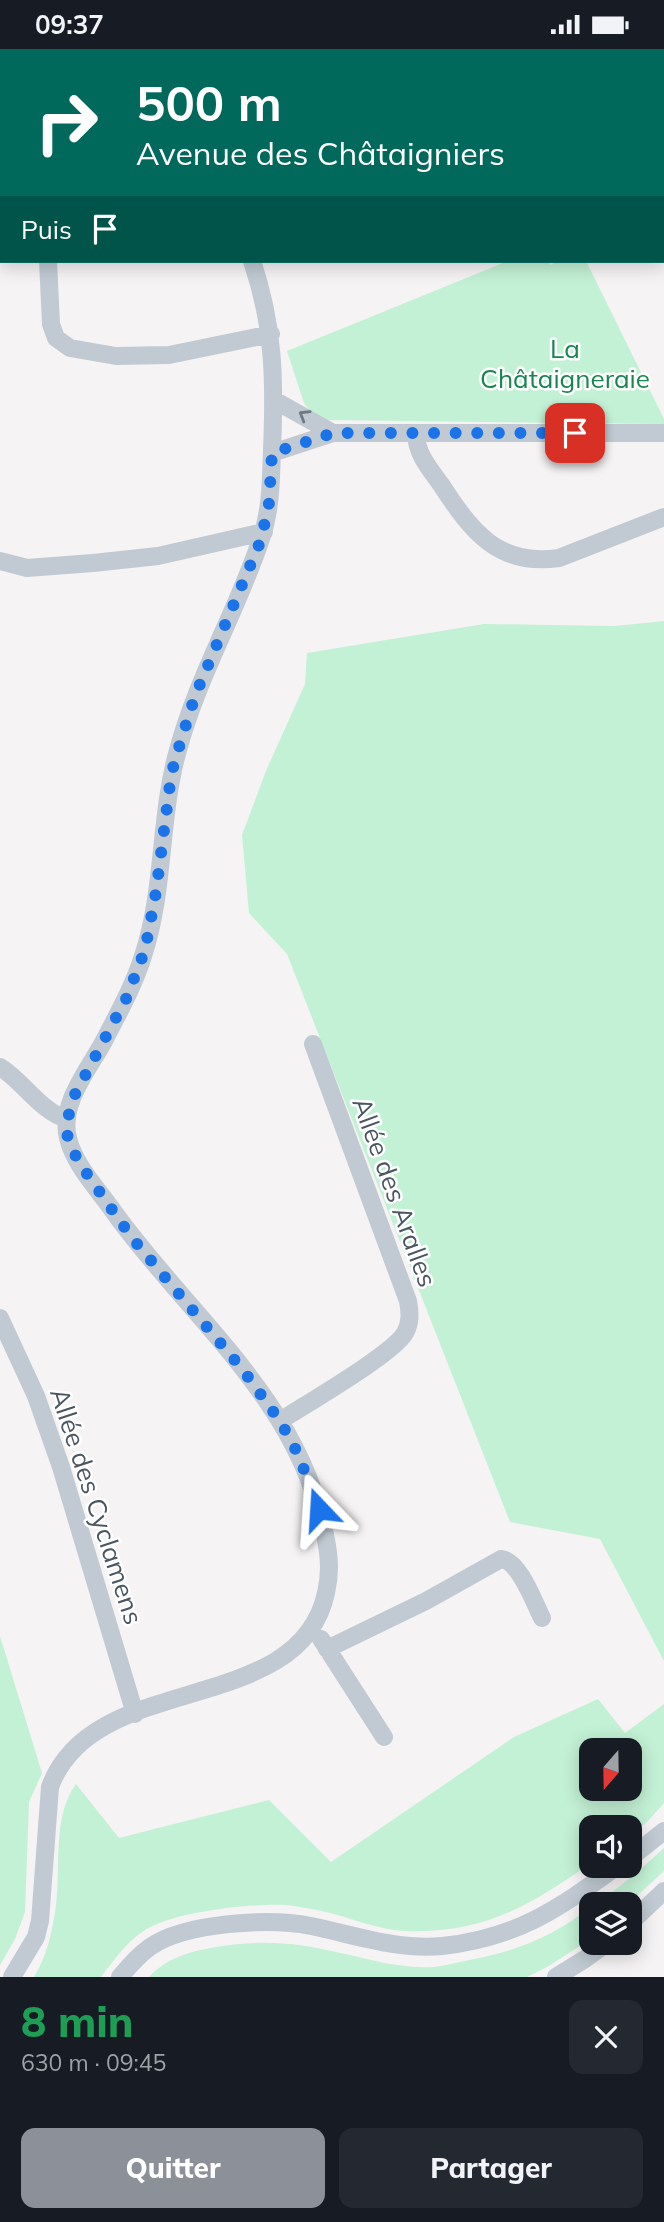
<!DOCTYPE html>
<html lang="fr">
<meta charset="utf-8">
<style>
body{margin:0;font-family:Mulish,sans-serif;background:#242831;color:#f1f3f6;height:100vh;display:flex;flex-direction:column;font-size:26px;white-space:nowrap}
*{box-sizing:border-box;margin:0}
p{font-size:23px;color:#9ea1a6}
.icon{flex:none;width:38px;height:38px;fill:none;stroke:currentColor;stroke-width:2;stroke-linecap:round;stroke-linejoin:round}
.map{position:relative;height:1928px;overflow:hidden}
.panel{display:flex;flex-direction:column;background:#171b24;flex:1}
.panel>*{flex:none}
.banner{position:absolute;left:0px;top:0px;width:665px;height:214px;box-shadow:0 4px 18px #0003;background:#00695c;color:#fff;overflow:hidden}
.needle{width:46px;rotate:200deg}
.tools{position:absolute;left:579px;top:1689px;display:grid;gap:14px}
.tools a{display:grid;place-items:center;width:63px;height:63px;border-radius:14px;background:#171b24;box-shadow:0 4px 18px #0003;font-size:35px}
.pin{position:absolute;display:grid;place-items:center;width:60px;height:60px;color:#fff;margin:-30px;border-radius:14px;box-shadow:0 4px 10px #0006}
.me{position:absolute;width:77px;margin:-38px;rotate:340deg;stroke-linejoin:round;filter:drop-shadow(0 0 5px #0008)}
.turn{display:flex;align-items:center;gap:24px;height:147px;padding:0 21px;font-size:32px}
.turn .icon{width:91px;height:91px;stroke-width:2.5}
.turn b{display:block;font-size:49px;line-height:60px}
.then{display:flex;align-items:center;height:66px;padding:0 21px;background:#0003;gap:14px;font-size:26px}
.round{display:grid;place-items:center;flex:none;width:74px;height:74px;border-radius:14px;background:#242831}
.head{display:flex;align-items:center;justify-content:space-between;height:119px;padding:0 21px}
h1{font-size:42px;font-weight:800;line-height:52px;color:#1e9e55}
.cta{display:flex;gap:14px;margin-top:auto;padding:14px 21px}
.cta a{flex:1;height:80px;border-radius:14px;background:#8c9099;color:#fff;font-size:28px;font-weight:800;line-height:80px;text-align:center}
.cta a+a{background:#242831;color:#f1f3f6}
.status{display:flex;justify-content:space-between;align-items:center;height:49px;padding:0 35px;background:#171b24;direction:ltr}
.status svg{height:19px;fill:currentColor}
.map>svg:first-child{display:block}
</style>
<div class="status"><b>09:37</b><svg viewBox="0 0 49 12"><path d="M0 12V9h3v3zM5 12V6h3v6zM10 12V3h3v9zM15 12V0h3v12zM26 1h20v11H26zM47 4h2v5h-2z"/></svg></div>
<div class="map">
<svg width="664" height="1928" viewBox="0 0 664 1928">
<rect width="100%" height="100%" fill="#f5f3f3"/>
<path fill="#c3f1d5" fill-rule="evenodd" d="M508,212h40l2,4 9,-4h27l78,158v5l-339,-4 -16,-10 -5,-7 -17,-52z
M664,572v1040l-64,-122 -90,-17 -223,-568 -38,-41 -7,-78 24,-64 39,-87 2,-31 177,-29 131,2z
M0,1587l42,137 -13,29 -4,110 -10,27 -15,26z
M598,1650l27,34 39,-29v99l-16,18 -18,14v-8h-38l-1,36c-62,43 -107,71 -186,68 -28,-1 -55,-14 -83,-20 -12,-2 -25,-5 -37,-6 -34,-2 -111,7 -140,25 -19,12 -31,30 -44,47h-67c13,-20 19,-49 22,-72 5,-39 -4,-88 20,-121l43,54 150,-38 62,62 183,-125zM592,1701h38v39h-38z
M664,1799v23l-36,33h-32l37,-28z
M591,1858v32l-44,28 -20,10h-378c17,-18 38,-25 62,-29 37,-7 74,-7 111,1 37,7 73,20 111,18 11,-1 21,-4 32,-6 49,-9 86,-23 126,-54z"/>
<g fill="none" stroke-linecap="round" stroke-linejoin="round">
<path stroke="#c1cad2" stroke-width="18" d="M179,0l1,2
M357,0l6,2
M72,2l3,-2
M337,2l7,-2
M0,41l2,-1
M48,212l3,63 5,14 14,10 46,8 53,-1 102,-21
M274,351l59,33
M416,384c0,21 14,36 26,53 30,46 57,81 117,72l105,-41
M272,404l61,-20h331
M0,512l27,7 66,-5 65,-7 106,-24
M0,1018c23,14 41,45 67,52
M0,1269l36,78 25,71 74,247
M280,1372c26,-17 113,-67 125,-88 6,-11 5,-21 3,-32l-95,-257
M321,1590l63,98
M327,1600l99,-48 75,-42c18,1 33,43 41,59
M630,1809l34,-27
M630,1874l34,-32
M12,1928l24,-40 4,-16 10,-134c43,-118 249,-68 276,-194 6,-25 2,-47 -4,-71 -28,-127 -140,-213 -211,-314 -15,-21 -37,-44 -43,-70 -9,-35 22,-70 37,-99 14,-27 29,-54 38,-83 22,-66 16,-139 35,-206 20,-74 59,-139 83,-211 10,-29 10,-60 11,-90 3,-68 2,-123 -20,-188
M120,1928c9,-11 19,-22 30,-30 36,-25 120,-29 161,-21 44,9 86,24 131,20 76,-8 117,-38 177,-81
M556,1928l29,-18 22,-16"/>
</g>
<defs><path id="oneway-chevron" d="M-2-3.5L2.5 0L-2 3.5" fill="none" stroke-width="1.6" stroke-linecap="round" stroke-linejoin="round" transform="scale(1.75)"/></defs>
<use stroke="#6e7983" href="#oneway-chevron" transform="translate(304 366) rotate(-149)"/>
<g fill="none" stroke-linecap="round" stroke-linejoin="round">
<path stroke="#1a73e8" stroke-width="12" stroke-dasharray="0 21.6" d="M319,1460l-21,-55 -18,-33 -37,-51 -111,-132 -52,-74 -11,-21 -3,-15 6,-28 54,-101 19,-49 11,-58 14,-108 4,-21 21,-67 66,-156 8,-37 3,-50 61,-20h242"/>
</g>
<g text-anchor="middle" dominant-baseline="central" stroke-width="5" stroke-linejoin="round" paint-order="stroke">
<g font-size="26" fill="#17864f" stroke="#fff">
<text x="565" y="299">La<tspan x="565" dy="30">Châtaigneraie</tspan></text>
</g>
<g font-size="26" fill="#4a5661" stroke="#fff">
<text transform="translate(395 1143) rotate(70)">Allée des Aralles</text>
<text transform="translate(97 1457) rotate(72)">Allée des Cyclamens</text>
</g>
</g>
</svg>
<div class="tools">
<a><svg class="needle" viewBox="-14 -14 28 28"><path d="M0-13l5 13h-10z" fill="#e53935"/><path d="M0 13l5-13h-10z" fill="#9ea1a6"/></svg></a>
<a><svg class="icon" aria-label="sound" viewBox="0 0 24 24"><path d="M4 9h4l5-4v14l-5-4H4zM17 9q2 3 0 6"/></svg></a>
<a><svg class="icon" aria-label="layers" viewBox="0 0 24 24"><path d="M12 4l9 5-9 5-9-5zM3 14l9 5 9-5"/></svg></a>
</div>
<div class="pin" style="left:575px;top:384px;background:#d93025"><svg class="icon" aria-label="arrive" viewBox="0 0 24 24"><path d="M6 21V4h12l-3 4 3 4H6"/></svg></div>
<svg class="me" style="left:319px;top:1460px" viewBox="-20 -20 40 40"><path d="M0-17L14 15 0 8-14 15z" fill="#1a73e8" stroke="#fff" stroke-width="4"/></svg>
<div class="banner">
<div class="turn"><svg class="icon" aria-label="right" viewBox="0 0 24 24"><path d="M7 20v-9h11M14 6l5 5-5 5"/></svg><div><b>500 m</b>Avenue des Châtaigniers</div></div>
<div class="then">Puis<svg class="icon" aria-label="arrive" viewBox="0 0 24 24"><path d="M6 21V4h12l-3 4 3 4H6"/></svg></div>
</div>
</div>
<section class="panel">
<div class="head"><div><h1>8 min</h1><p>630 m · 09:45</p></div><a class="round"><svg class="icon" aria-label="close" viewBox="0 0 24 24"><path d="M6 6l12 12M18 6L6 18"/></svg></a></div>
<div class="cta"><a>Quitter</a><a>Partager</a></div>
</section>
